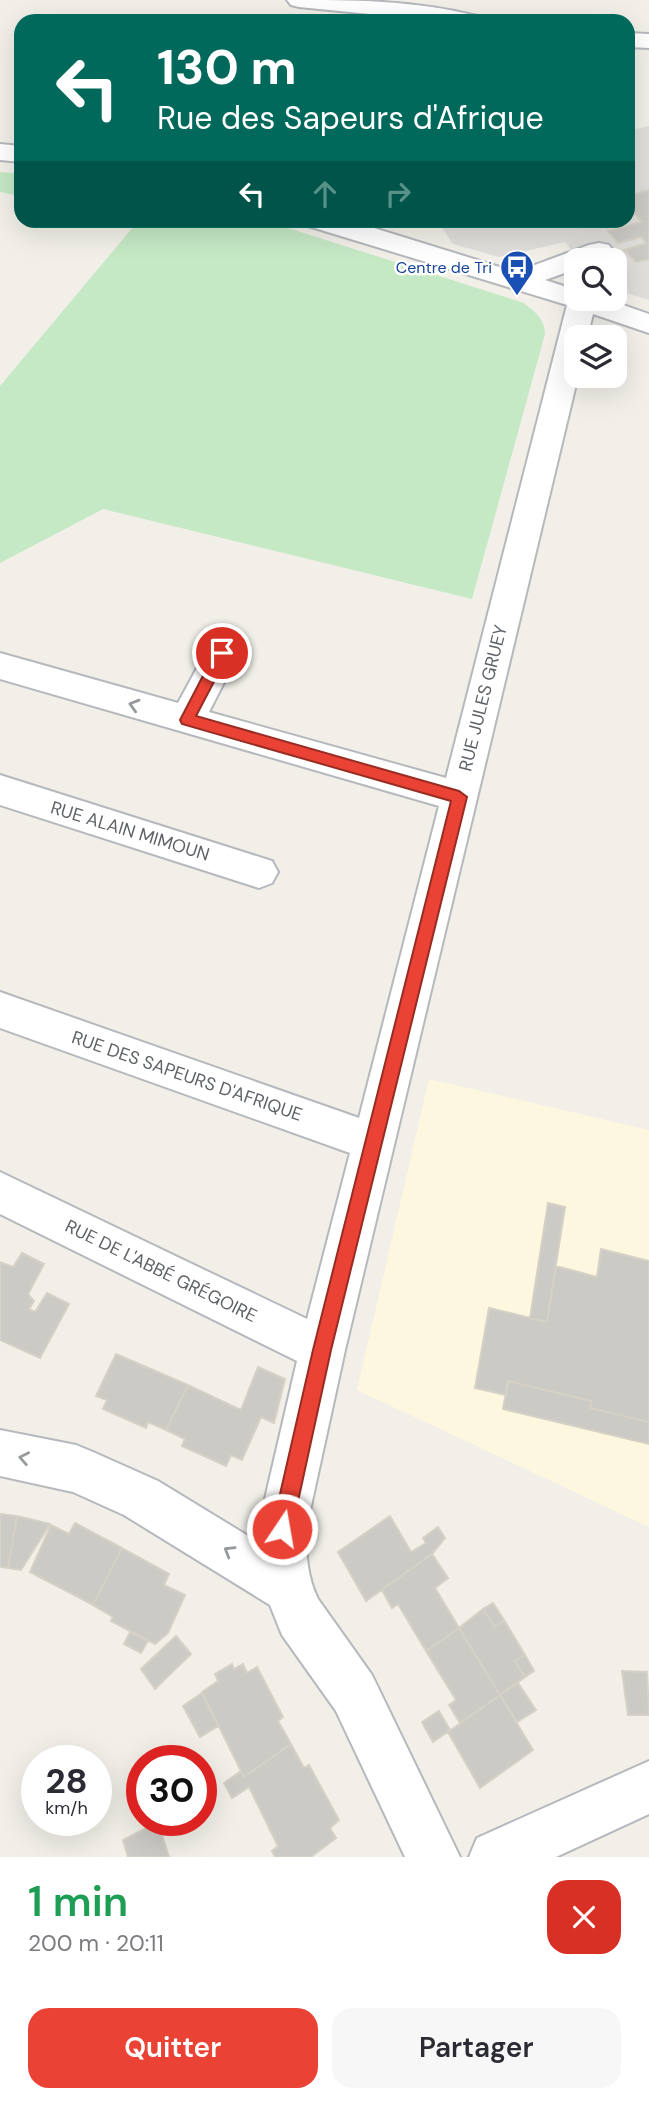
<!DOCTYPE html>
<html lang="fr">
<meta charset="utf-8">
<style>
body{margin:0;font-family:"DM Sans",sans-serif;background:#f7f7f7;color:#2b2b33;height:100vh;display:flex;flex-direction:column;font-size:26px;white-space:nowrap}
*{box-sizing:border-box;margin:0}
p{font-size:23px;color:#7c7c81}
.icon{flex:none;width:38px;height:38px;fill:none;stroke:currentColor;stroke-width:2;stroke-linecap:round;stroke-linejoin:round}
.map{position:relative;height:1857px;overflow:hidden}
.sheet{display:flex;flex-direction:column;background:#fff;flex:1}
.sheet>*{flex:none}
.guide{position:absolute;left:14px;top:14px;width:621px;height:214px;border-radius:21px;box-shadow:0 7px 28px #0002;background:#00695c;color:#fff;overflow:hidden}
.tools{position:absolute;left:564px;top:248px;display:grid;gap:14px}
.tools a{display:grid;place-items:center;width:63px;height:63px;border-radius:14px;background:#fff;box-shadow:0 7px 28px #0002;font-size:35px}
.speed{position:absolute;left:21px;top:1745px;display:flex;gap:14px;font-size:35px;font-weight:700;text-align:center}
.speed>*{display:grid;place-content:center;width:91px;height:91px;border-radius:50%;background:#fff;box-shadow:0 7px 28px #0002;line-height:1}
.speed small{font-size:18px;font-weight:400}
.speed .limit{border:10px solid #d22;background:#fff;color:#111}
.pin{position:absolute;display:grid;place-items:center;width:60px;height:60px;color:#fff;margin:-30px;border:4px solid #fff;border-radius:50%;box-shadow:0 2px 7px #0007}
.me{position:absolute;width:77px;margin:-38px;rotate:12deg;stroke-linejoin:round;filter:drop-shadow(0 0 5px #0008)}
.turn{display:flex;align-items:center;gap:24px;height:147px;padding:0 28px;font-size:32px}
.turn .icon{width:91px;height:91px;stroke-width:2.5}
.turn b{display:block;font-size:49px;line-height:60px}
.lanes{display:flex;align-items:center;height:66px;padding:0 28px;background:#0003;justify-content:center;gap:35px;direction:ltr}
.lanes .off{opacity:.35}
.round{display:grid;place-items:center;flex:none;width:74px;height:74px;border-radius:21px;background:#f7f7f7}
.overview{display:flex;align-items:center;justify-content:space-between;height:119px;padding:0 28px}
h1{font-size:42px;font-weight:600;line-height:52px;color:#1e9e55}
.button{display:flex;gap:14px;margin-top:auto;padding:14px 28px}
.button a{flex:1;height:80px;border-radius:21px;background:#ea4335;color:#fff;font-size:28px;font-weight:600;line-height:80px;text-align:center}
.button a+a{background:#f7f7f7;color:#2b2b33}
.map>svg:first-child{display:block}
</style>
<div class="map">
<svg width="649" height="1857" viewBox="0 0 649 1857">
<rect width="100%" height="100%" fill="#f1efe8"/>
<path fill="#fef7e0" d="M429,1079l220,51v397l-292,-137z"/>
<path fill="#e0deda" d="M649,126v174l-35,-11v-28h-34l-15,-19 -66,15 -46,-13 -16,-23 191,-1v-89z"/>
<path fill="#c5e8c5" d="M0,172l21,2v22l-21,-4z
M139,220l127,1 258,82c11,9 21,16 21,31l-73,265 -369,-90 -103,54v-177z"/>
<path fill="#cccac5" stroke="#d6d1c6" stroke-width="2" d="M649,190v69l-13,3 -12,-12 22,-7 -5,-6 -23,6 -10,-12 34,-9 -14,-15v-11z
M548,1203l17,4 -18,115 -17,-4z
M601,1249l48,12v161l-59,-14 1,-7 -83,-20 -2,14 -31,-7 14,-80 58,14 9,-56 41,11z
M22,1253l22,11 -16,30 6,7 -5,8 6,3 12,-19 22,11 -29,54 -40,-18v-78l13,5z
M116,1354l72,31 -22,45 -18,-8 -2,6 -43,-19 4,-9 -11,-4z
M258,1367l27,12 -11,44 -13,-6 -19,43 -11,-5 -5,11 -44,-20 3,-7 -19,-9 22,-45 53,25z
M508,1381l83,20 -1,7 59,14v22l-146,-35z
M0,1514l17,2 -9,52 -8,-1z
M17,1516l33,8 -29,46 -13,-2z
M390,1516l21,36 15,-9 -3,-5 15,-11 7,11 -13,16 -66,47 -28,-49z
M75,1523l47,25 -29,57 -63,-33 21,-47 18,9z
M122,1548l47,26 -5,11 21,10 -17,38 -13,11 -44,-23 2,-4 -20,-12z
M432,1554l16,24 -13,10 24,40 -33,23 -28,-47 -6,4 -10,-18z
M493,1603l11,17 -9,7 -12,-18z
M483,1609l12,18 9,-7 21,35 -10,6 10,16 -25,18 -41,-67z
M459,1628l41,67 -40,28 -11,-18 7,-5 -30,-49z
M130,1632l18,9 -7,12 -17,-9z
M176,1636l15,18 -36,35 -14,-20z
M525,1655l9,16 -9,6 -10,-16z
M232,1664l2,5 9,-5 4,9 10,-6 26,50 -5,4 13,23 -47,33 -42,-85 16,-11 -3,-7z
M622,1671l25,1 2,43h-21z
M518,1683l18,27 -19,12 -17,-27z
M202,1693l16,33 -18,11 -17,-31z
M500,1695l33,55 -53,38 -32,-56z
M439,1711l11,19 -17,12 -11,-20z
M291,1744l13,24 5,-3 30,55 -9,8 6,10 -25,19h-36l-3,-6 6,-5 -29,-59 -17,11 -8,-15 17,-12 3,6z
M158,1822l11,35h-41l-5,-17z"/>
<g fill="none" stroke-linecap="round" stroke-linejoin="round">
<g stroke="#b5b8bc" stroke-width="4">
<path id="minor" d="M287,0c65,0 127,0 190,16l4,5h-41l-141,-14 -8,-2z
M628,33l21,1v14l-21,-1z
M0,144l21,2v16l-21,-2z
M305,220h43l168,52 73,-27 10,-2 10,2 4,6c-9,13 -24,10 -37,10v8l-31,11 31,10v9h30l43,15v19l-56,-19 -6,24h-11l2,38 -233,974 -39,179c0,25 1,48 12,70l54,76 88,182h-55l-69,-146 -54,-76 -12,-30 -146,-90 -51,-23 -73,-16v-46l76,15 17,7 65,29 100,61v-13l39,-168 -297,-147v-42l307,147 43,-166 -350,-125v-36l359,126 80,-312 -439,-127v-26l178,50 32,-59 12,-4 12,4 5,9 -30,59 237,66 121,-473 -259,-79z
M0,775l272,86 6,11 -6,11 -13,5 -259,-83z
M649,1761v53l-93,43h-87l8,-19z"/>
</g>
<use href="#minor" fill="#fff" fill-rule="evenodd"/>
</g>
<defs><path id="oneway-chevron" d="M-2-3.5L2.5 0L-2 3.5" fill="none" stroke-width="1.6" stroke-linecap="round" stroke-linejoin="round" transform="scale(1.75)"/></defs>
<g stroke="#979a9d">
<use href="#oneway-chevron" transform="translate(134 705) rotate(-164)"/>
<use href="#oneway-chevron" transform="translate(24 1458) rotate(-169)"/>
<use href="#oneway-chevron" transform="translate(229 1551) rotate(-149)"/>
</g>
<path fill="#ea4335" stroke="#982c22" stroke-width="2" d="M222,648l7,5 -33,63 263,75 8,6 -136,553 -39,179 -3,7 -7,3 -7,-3 -3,-7 41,-179 138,-549 -269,-77 -2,-4 37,-71z"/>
<defs>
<g id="bus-pin" transform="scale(1.75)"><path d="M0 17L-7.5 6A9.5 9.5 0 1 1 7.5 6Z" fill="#1a4fb4" stroke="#fff"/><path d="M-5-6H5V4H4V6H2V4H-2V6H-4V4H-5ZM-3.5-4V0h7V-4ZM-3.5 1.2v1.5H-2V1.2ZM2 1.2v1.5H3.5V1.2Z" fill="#fff"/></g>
</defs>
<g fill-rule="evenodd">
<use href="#bus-pin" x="517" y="267"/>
</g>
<g text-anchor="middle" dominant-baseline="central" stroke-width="5" stroke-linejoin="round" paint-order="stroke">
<g font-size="16" fill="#164399" stroke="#fff" text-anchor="end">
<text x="492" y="267">Centre de Tri</text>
</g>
<g font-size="18" fill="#5f6368" stroke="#fff">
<text transform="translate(483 698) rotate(-76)">RUE JULES GRUEY</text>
<text transform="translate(130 831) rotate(17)">RUE ALAIN MIMOUN</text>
<text transform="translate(187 1076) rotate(19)">RUE DES SAPEURS D'AFRIQUE</text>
<text transform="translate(161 1271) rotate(26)">RUE DE L'ABBÉ GRÉGOIRE</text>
</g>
</g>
</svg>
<div class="tools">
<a><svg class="icon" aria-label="search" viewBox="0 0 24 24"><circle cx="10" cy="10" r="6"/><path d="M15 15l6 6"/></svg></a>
<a><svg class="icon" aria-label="layers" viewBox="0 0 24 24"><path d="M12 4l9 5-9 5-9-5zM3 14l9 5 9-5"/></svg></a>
</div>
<div class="speed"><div>28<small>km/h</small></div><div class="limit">30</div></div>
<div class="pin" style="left:222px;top:653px;background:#d93025"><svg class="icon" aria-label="arrive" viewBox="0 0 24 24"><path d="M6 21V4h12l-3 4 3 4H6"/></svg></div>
<svg class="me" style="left:282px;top:1529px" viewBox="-20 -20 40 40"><circle r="17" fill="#ea4335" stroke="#fff" stroke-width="3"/><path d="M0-11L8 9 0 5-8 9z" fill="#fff"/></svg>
<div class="guide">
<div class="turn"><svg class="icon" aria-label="left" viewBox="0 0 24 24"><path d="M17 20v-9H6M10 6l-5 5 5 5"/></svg><div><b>130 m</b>Rue des Sapeurs d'Afrique</div></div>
<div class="lanes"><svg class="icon" aria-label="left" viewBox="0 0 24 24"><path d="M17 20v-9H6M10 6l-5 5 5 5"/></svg><svg class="icon off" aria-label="ahead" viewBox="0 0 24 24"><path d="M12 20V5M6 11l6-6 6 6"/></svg><svg class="icon off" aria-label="right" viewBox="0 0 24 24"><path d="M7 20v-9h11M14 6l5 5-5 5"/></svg></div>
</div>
</div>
<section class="sheet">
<div class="overview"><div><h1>1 min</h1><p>200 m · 20:11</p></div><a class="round" style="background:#d93025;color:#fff"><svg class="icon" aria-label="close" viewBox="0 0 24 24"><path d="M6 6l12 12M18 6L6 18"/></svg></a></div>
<div class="button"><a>Quitter</a><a>Partager</a></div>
</section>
